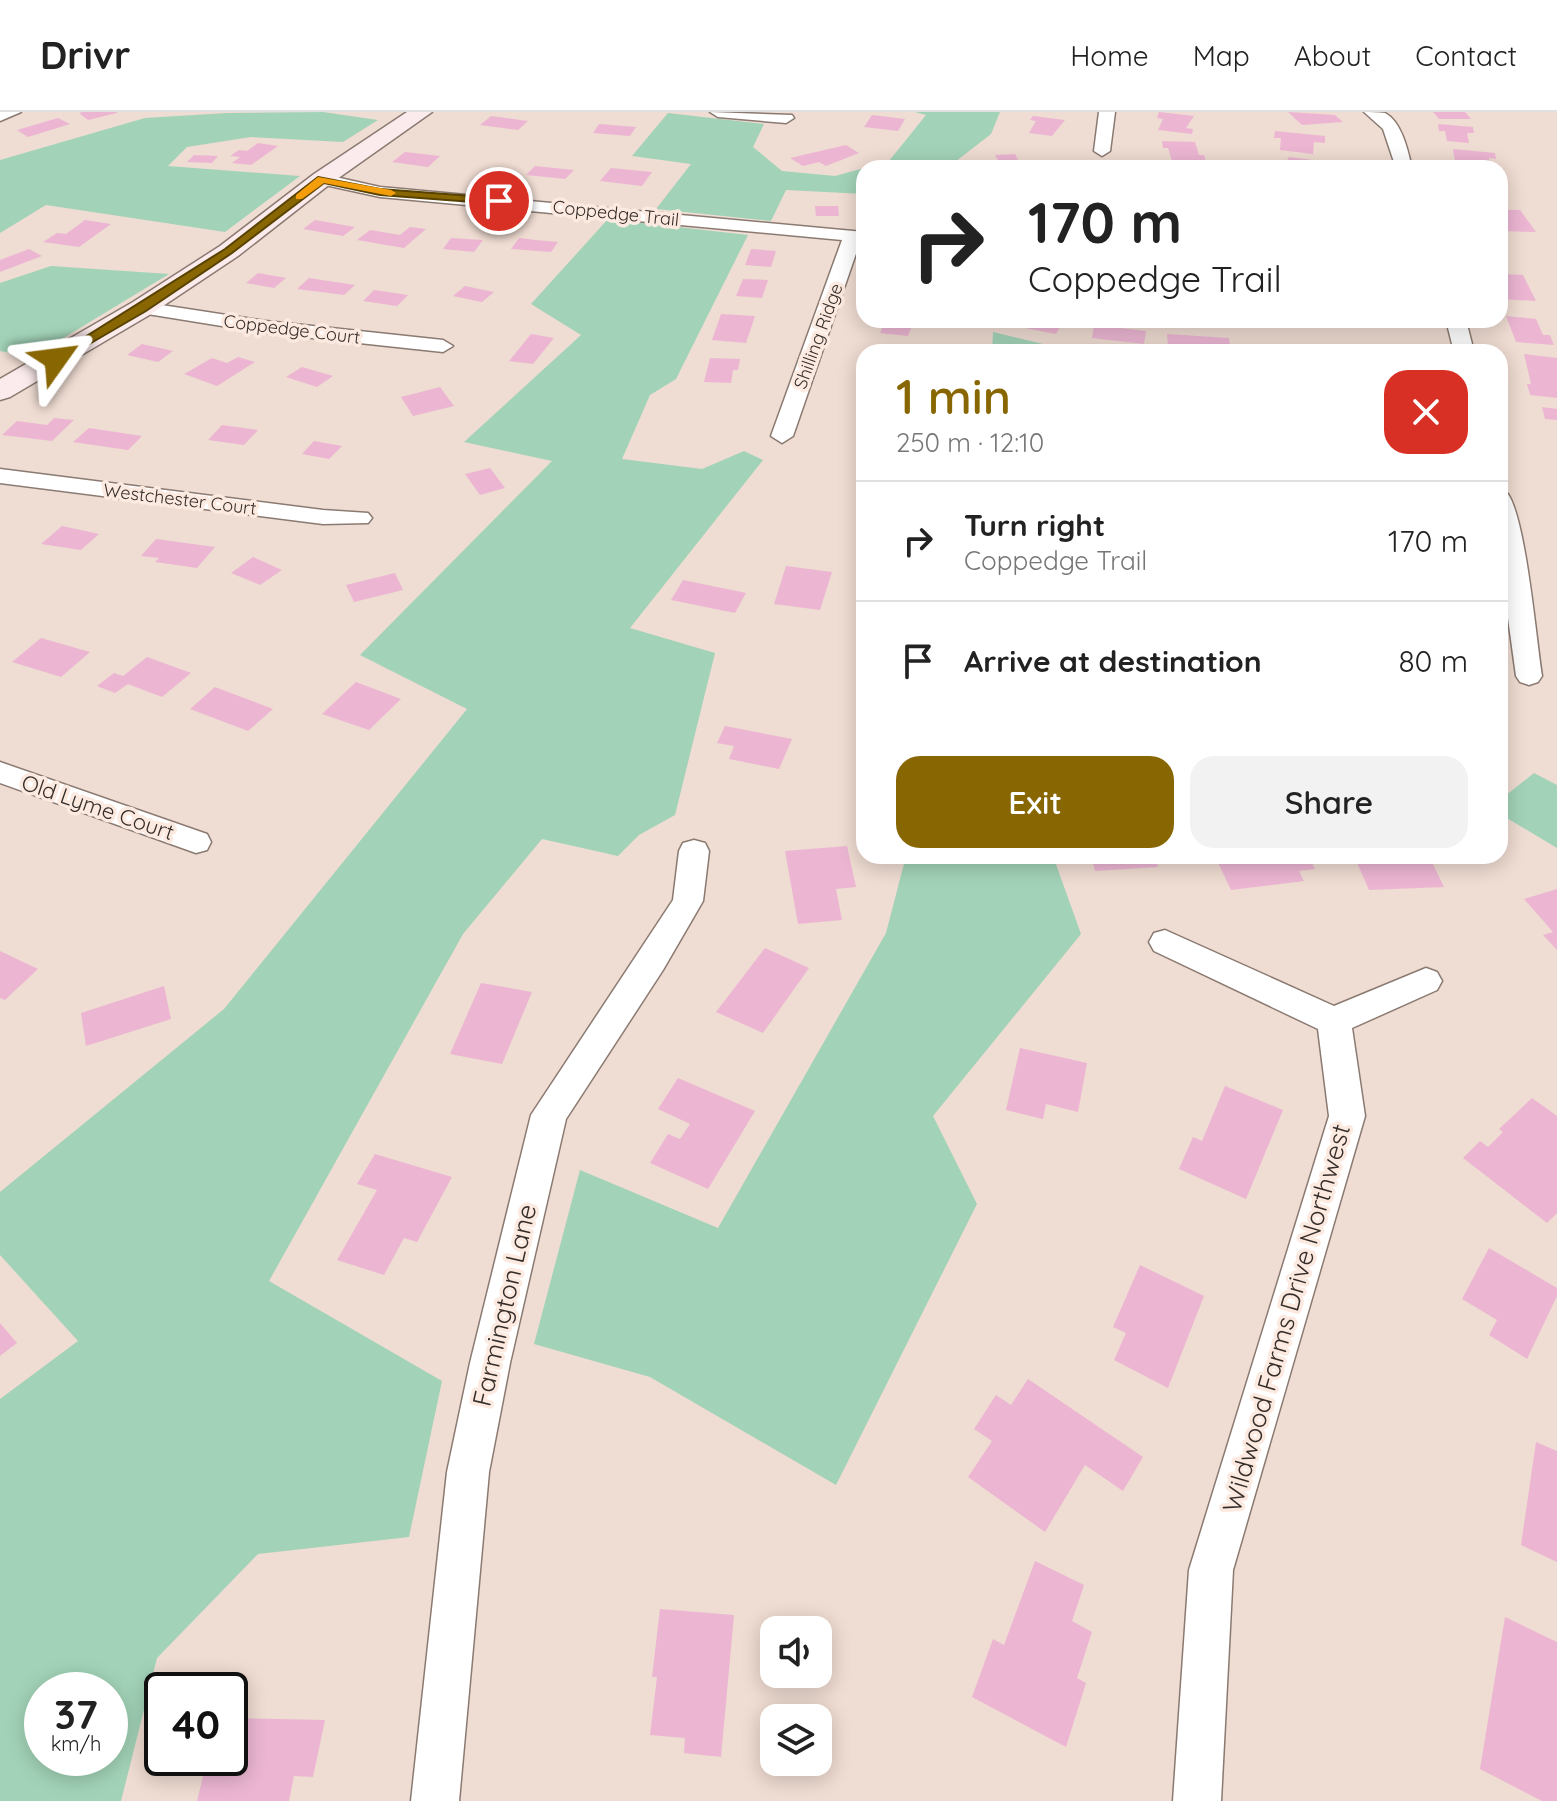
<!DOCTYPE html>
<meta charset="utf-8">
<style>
body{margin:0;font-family:Quicksand,sans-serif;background:#f2f2f2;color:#222;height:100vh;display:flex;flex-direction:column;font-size:30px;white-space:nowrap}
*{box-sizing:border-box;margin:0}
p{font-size:26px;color:#767676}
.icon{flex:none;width:44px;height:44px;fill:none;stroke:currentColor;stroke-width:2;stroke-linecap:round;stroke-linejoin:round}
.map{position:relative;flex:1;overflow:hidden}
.details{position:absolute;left:856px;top:232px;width:652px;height:520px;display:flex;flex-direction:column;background:#fff;border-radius:24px;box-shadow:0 4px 20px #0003}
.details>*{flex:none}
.guide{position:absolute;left:856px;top:48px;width:652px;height:168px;border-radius:24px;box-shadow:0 4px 20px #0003;background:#fff;color:#222;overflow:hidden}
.controls{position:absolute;left:760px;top:1504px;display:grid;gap:16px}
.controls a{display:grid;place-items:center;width:72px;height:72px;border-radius:16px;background:#fff;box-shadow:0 4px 20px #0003;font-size:40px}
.speed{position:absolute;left:24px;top:1560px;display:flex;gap:16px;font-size:40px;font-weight:700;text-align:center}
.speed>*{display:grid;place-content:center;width:104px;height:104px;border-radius:50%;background:#fff;box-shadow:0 4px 20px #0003;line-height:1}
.speed small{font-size:20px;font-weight:400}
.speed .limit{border:4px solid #111;border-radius:12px;background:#fff;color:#111}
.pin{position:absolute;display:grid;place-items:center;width:68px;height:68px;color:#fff;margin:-34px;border:4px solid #fff;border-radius:50%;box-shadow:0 2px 8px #0007}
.me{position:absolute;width:88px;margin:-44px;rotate:59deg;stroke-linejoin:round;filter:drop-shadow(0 0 6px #0008)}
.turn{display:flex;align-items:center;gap:28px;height:168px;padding:0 40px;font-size:36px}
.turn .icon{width:104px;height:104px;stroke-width:2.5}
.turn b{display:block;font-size:56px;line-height:68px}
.round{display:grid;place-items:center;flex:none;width:84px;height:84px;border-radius:24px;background:#f2f2f2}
.headline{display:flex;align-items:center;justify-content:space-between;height:136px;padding:0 40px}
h1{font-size:48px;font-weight:600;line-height:60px;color:#886602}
.button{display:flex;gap:16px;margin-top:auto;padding:16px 40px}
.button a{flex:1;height:92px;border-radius:24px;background:#886602;color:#fff;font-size:32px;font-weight:600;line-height:92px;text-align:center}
.button a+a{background:#f2f2f2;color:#222}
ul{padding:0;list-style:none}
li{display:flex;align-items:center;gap:24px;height:120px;padding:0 40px;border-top:2px solid #e0e0e0}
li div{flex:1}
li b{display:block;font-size:30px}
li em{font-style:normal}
header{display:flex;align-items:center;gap:48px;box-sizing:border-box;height:112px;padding:0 40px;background:#fff;border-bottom:2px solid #e0e0e0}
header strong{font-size:38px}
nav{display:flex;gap:44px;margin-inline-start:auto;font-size:28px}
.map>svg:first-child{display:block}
</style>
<header>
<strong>Drivr</strong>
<nav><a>Home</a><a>Map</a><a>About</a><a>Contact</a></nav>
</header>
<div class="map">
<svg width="1557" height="1689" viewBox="0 0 1557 1689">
<rect width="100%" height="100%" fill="#efdcd2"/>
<path fill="#a2d3b8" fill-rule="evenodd" d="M323,0l55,8 -35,22 -92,-5 -64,10 -19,19 132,10 -75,56 -179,-27 -46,28v-73l145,-42 82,-5z
M915,0h85l-9,22 -36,28 14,6h-104l24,-7 37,-46z
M668,1l96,11 -11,23 29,24 53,5 29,-8v26l-78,-4 -15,31 -115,-12 35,-45 -59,-8z
M608,107l140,16 -72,144 -26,16 -28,64 80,10 42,-18 19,9 -133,168 85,25 -40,162 -36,20 -21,21 -76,-17 -79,95 -194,347 173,100 -33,156 -151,17 -101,104 -36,143h-121v-402l78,-58 -78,-86v-63l224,-183 243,-300 -107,-54 192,-194 -88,-19 117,-107 -50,-31zM110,1578v68h-68v-68z
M51,154l118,8 -137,83 -32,-6v-68z
M993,220l83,20h-84z
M1534,661l23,12v63l-57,-34v-14z
M906,744h147l28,78 -148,182 44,88 -141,281 -186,-108 -116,-33 46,-174 138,58 168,-295z"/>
<path fill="#ecb6d3" d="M83,0h34v1l-29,7 -9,-7z
M1159,0l35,4 -8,12 7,1 -1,5 -34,-4 5,-11 -6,-1z
M1288,0l47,3 8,7 -41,3z
M1433,0h32l6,7h-32z
M872,3l33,4 -7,12 -34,-4z
M491,4l37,5 -10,9 -38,-5z
M1033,4l32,4 -13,16 -23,-3 7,-12 -6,-1z
M58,6l12,6 -42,13 -11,-7z
M599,12l37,3 -6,9 -37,-3z
M1438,12l35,3 1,6h-7l2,10 -22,-2 -2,-10h-6z
M1275,19l50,5v7l-11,-1 -1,12 -33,-4 1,-12h-7z
M1162,29l33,1 4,13h5l2,7 -34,-1 -4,-13h-5z
M258,31l20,3 -27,19 -19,-2 8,-6 -10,-1 9,-6 8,1z
M846,33l13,8 -33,13 -7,-4 -16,4 -13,-8z
M1453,37l42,4 1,6 -7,-1 2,10h-35z
M405,40l35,4 -12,11 -36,-5z
M1015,42l7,14h-26l-3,-6h6l-4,-7z
M194,43l24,1 -6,7 -25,-1z
M1289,45l24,3 -2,8h-29z
M535,54l39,4 -9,9 -39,-4z
M611,56l41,4 -10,14 -42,-5z
M815,94h23l1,10h-23z
M1500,98h20l16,22 -36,-1v-8h3z
M85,108l26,4 -32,23 -36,-5 14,-9 9,1z
M315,108l40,7 -12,9 -40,-7z
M410,115l16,2 -22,19 -47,-8 13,-10 30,5z
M451,126l32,2 -9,12 -31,-3z
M519,126l17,2 22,2 -7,10 -40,-3z
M29,137l13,7 -42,16v-12z
M751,137l25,2 -5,16 -26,-2z
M258,161l28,5 -12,10 -28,-5z
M1500,162l23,1 13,26 -36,-2z
M309,166l46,7 -11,10 -47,-6z
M743,167l25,1 -6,18 -26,-2z
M465,174l29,6 -12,10 -29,-6z
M374,178l34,5 -11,11 -34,-5z
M721,202l34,2 -9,27 -34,-3z
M1506,204l30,3 7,16h7l4,10 -38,-3z
M886,208h28l-6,16 -28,-3z
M1019,208h45l-8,14 -41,-8z
M1094,213l52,6 -2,13 -52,-6z
M531,222l23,4 -21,26 -24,-3z
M1167,222l62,4 2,14 -63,-6z
M142,232l31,7 -15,11 -31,-7z
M1524,242l33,4v40l-27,-3 -3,-11h4z
M238,245l17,5 -38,24 -33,-12 28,-16 15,5z
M710,246l30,1 -2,11h-5l-2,13 -27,-1z
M302,255l31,9 -16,11 -31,-10z
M440,275l14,19 -41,10 -12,-19z
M1542,295l15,2v11l-12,-1z
M54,306l20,2 -22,21 -50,-6 15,-14 30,4z
M222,313l36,5 -14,15 -36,-5z
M89,316l53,8 -14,14 -55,-8z
M314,329l28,5 -13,13 -27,-5z
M490,356l15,20 -25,7 -15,-21z
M62,414l37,8 -18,16 -40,-6z
M156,427l59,8 -18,21 -42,-6 4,-4 -18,-2z
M253,445l29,13 -22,15 -29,-12z
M786,454l46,6 -12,38 -46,-6z
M395,461l8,17 -49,12 -8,-17z
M683,468l63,13 -11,20 -64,-13z
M41,526l49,14 -29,25 -49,-15z
M147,545l44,16 -29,24 -34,-13 -13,9 -18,-7 17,-13 9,3z
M356,570l45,17 -32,31 -47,-16z
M215,575l58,22 -25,22 -58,-22z
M725,614l67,13 -13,30 -50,-10 5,-13 -17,-3z
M847,734l9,41 -20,2 6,31 -44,4 -13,-73z
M1091,744h63l4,11 -63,4z
M1215,744h93l7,13 -16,2 5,10 -73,9z
M1354,744h75l15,31 -75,3z
M1557,777v61l-14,-15 10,-3 -29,-33z
M765,836l44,20 -46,65 -47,-21z
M0,839l38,18 -33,31 -5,-2z
M481,871l51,9 -30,72 -52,-10z
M164,874l7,33 -85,27 -5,-33z
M1020,936l67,15 -9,49 -32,-8 -3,15 -37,-9z
M678,966l77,33 -47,78 -58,-26 18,-29 12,5 10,-15 -32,-15z
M1225,974l58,24 -37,89 -67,-30 14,-32 9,4z
M1532,986l25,18v97l-10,10 -84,-65 17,-17 8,6 15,-15 -4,-3z
M375,1042l77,23 -35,65 -13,-4 -20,37 -47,-15 40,-70 -20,-6z
M1489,1136l68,40v8l-30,63 -38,-24 8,-15 -35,-21z
M1140,1153l64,31 -36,92 -54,-28 12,-27 -13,-6z
M0,1211l17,20 -17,13z
M1028,1267l115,78 -20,34 -38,-26 -40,67 -77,-55 24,-36 -18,-12 22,-34 15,10z
M1536,1330l21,9v111l-36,-17z
M1035,1449l49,24 -12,36 20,11 -15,46 9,5 -20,64 -94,-50 21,-58 11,6z
M660,1497l74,6 -13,142 -37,-4 1,-15 -35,-3 7,-58h-5z
M1505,1505l52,25v159h-15l-62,-32z
M233,1606l92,2 -12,57 -19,-1 -5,25h-92l9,-37h16l1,-6h7z"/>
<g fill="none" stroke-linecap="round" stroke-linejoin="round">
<g stroke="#8b7a71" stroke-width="3">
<path id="street" d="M0,0h21l-21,9z
M710,0l82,3 2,3 -8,5 -68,-6z
M1099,0h16l-5,39 -8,5 -8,-5z
M1364,0c6,0 15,0 21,1 17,9 23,38 27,55h-16l-13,-39z
M322,62l58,13 484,45v10h-4l-67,194 -11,7 -11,-7 71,-196 -462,-43 -64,-14 -2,-4z
M142,190l124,19 177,19 10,6 -10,6 -177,-19 -131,-21 -3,-4z
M1446,208h20l8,32h-20z
M0,357l323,41 45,3 4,5 -4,5 -45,1 -323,-41z
M1500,380l8,2c18,27 28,144 34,182l-4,6 -9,3 -9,-3 -4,-6 -16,-116z
M0,650l207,72 4,8 -4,8 -11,3 -196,-70z
M694,728l11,3 4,8 -6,50 -40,69 -97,149 -56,244 -21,109 -30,329h-48l36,-329 23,-109 61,-248 142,-215 6,-49 4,-8z
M1165,818l169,76 92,-38 11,4 5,9 -5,9 -85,38 13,88 -132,454 -12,231h-48l16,-231 140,-454 -11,-87 -164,-78 -5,-9 5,-9z"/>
</g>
<g stroke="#8b7a71" stroke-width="3">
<path id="secondary" d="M407,0h25l-102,72 -92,72 -87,58 -141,83 -10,3v-21l133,-77 87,-56 94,-72z"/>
</g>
<use href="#street" fill="#fff" fill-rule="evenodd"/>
<use href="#secondary" fill="#fcebec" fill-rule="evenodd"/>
</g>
<path fill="#886602" stroke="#584201" stroke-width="2" d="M318,65l62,12 119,9 5,3 -5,3 -119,-9 -56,-12 -92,70 -86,58 -86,50 -10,-2 175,-110z"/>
<path fill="#f59e0b" d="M318,65l73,13 5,3 -5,3 -67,-13 -22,16h-6v-4z"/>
<g text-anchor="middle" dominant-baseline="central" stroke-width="7" stroke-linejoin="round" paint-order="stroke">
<g font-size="18" fill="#352d2a" stroke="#fce9df">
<text transform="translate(616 101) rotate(6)">Coppedge Trail</text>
<text transform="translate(292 217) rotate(7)">Coppedge Court</text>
<text transform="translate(818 224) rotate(-70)">Shilling Ridge</text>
<text transform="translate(180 387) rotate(7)">Westchester Court</text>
</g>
<g font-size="22" fill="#352d2a" stroke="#fce9df">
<text transform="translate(98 695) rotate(19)">Old Lyme Court</text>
</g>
<g font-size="26" fill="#352d2a" stroke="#fce9df">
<text transform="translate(504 1193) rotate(-77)">Farmington Lane</text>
<text transform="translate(1286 1206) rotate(-74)">Wildwood Farms Drive Northwest</text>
</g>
</g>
</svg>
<div class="controls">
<a><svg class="icon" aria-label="sound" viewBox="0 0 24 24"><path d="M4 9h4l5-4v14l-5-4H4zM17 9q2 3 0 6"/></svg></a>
<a><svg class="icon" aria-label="layers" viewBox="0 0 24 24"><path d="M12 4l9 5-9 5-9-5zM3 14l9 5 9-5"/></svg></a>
</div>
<div class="speed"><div>37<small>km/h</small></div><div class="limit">40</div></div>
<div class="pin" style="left:499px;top:89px;background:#d93025"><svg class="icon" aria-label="arrive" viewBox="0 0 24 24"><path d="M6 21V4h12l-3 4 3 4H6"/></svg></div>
<svg class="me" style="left:56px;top:247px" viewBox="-20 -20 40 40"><path d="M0-17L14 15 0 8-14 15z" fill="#886602" stroke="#fff" stroke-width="4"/></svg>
<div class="guide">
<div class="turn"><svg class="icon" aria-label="right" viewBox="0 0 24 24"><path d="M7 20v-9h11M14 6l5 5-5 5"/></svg><div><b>170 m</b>Coppedge Trail</div></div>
</div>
<section class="details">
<div class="headline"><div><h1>1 min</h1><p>250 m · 12:10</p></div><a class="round" style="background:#d93025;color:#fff"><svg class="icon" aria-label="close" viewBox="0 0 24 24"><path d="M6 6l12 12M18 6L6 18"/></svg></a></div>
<ul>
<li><svg class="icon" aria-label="right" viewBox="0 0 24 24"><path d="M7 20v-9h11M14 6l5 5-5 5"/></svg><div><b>Turn right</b><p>Coppedge Trail</p></div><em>170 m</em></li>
<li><svg class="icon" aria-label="arrive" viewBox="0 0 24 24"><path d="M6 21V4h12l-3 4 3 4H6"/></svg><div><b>Arrive at destination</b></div><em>80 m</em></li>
</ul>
<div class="button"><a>Exit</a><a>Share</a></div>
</section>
</div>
